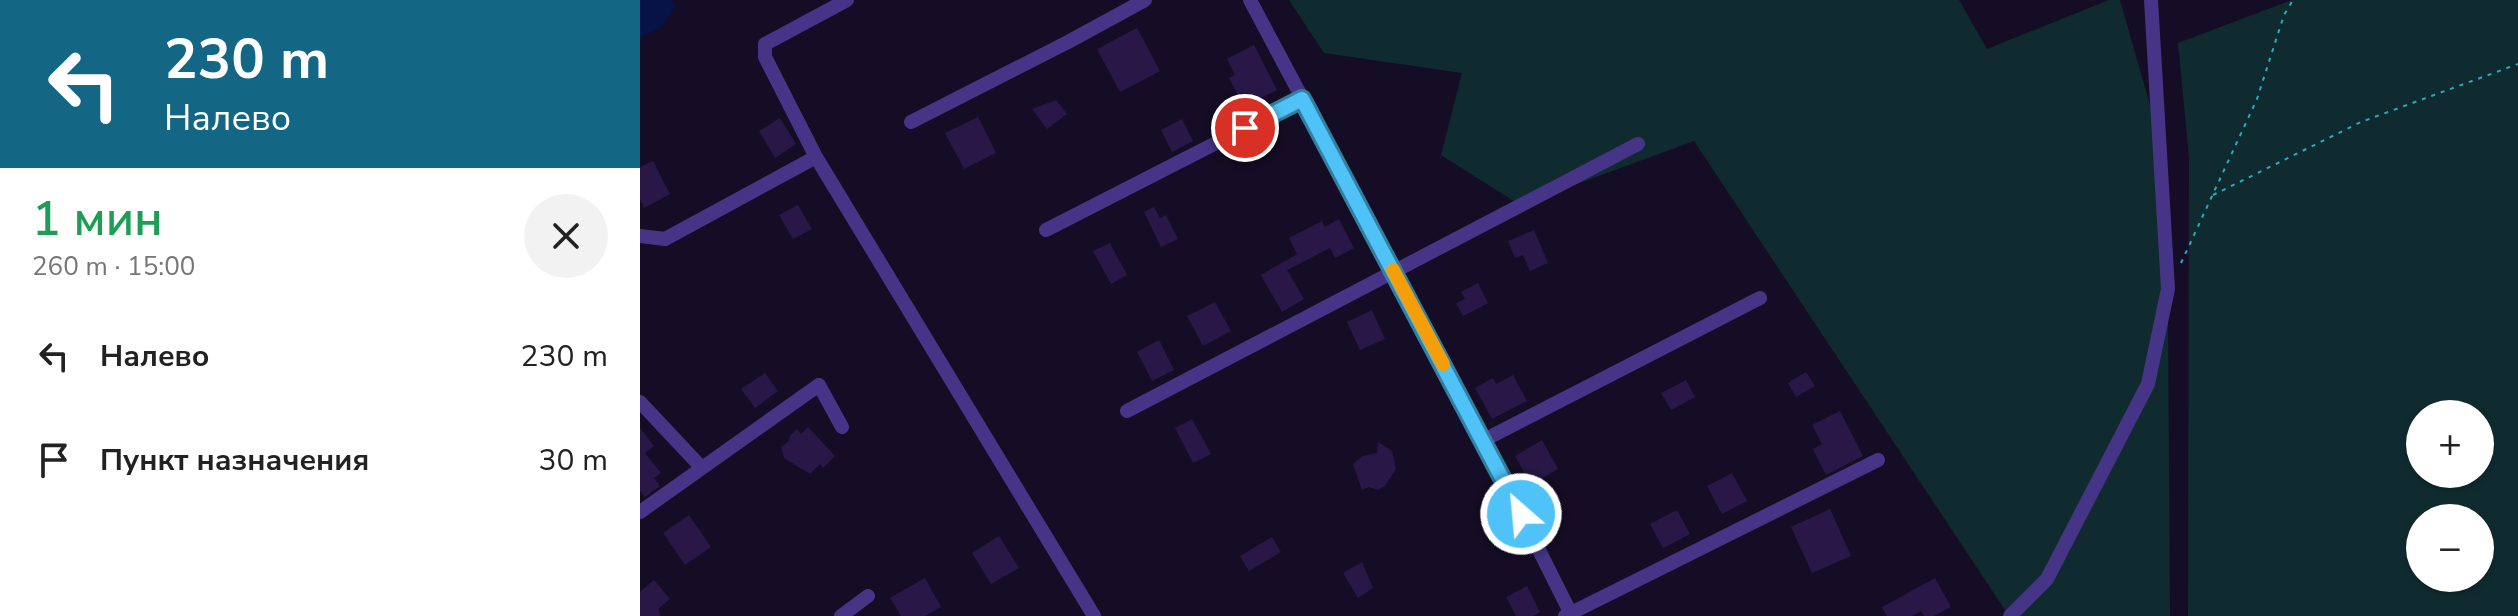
<!DOCTYPE html>
<html lang="ru">
<meta charset="utf-8">
<style>
body{margin:0;font-family:"Nunito Sans",sans-serif;background:#f2f2f2;color:#222;height:100vh;display:flex;flex-direction:column;font-size:30px;white-space:nowrap}
*{box-sizing:border-box;margin:0}
p{font-size:26px;color:#767676}
.icon{flex:none;width:44px;height:44px;fill:none;stroke:currentColor;stroke-width:2;stroke-linecap:round;stroke-linejoin:round}
.map{position:relative;flex:1;overflow:hidden}
.details{display:flex;flex-direction:column;background:#fff;width:640px}
.details>*{flex:none}
.hud{background:#136684;color:#fff;overflow:hidden}
.tools{position:absolute;left:1766px;top:400px;display:grid;gap:16px}
.tools a{display:grid;place-items:center;width:88px;height:88px;border-radius:50%;background:#fff;box-shadow:0 2px 6px #0004;font-size:40px}
.pin{position:absolute;display:grid;place-items:center;width:68px;height:68px;color:#fff;margin:-34px;border:4px solid #fff;border-radius:50%;box-shadow:0 2px 8px #0007}
.me{position:absolute;width:88px;margin:-44px;rotate:333deg;stroke-linejoin:round;filter:drop-shadow(0 0 6px #0008)}
.turn{display:flex;align-items:center;gap:28px;height:168px;padding:0 32px;font-size:36px}
.turn .icon{width:104px;height:104px;stroke-width:2.5}
.turn b{display:block;font-size:56px;line-height:68px}
.round{display:grid;place-items:center;flex:none;width:84px;height:84px;border-radius:42px;background:#f2f2f2}
.headline{display:flex;align-items:center;justify-content:space-between;height:136px;padding:0 32px}
h1{font-size:48px;font-weight:600;line-height:60px;color:#1e9e55}
ul{padding:0;list-style:none}
li{display:flex;align-items:center;gap:24px;height:104px;padding:0 32px}
li div{flex:1}
li b{display:block;font-size:30px}
li em{font-style:normal}
main{display:flex;flex:1;min-height:0}
.map>svg:first-child{display:block}
</style>
<main>
<section class="details">
<div class="hud">
<div class="turn"><svg class="icon" aria-label="left" viewBox="0 0 24 24"><path d="M17 20v-9H6M10 6l-5 5 5 5"/></svg><div><b>230 m</b>Налево</div></div>
</div>
<div class="headline"><div><h1>1 мин</h1><p>260 m · 15:00</p></div><a class="round"><svg class="icon" aria-label="close" viewBox="0 0 24 24"><path d="M6 6l12 12M18 6L6 18"/></svg></a></div>
<ul>
<li><svg class="icon" aria-label="left" viewBox="0 0 24 24"><path d="M17 20v-9H6M10 6l-5 5 5 5"/></svg><div><b>Налево</b></div><em>230 m</em></li>
<li><svg class="icon" aria-label="arrive" viewBox="0 0 24 24"><path d="M6 21V4h12l-3 4 3 4H6"/></svg><div><b>Пункт назначения</b></div><em>30 m</em></li>
</ul>
</section>
<div class="map">
<svg width="1878" height="616" viewBox="0 0 1878 616">
<rect width="100%" height="100%" fill="#150d25"/>
<path fill="#102b2f" fill-rule="evenodd" d="M649,0h670l28,49 122,-49h11l47,165 3,451h-161l-315,-475 -174,64 -79,-50 21,-82 -138,-20z
M1652,0h226v616h-330l1,-459 -11,-114zM1780,414h60v60h-60zM1780,518h60v60h-60z"/>
<path fill="#071344" d="M0,0h31l5,5 -14,22 -22,10z"/>
<path fill="#291847" d="M497,28l23,43 -40,21 -23,-43z
M614,45l23,45 -27,14 -5,-10 -6,3 -10,-19 6,-3 -8,-16z
M416,100l11,14 -20,15 -15,-20z
M338,117l18,36 -32,16 -19,-36z
M140,118l16,26 -21,14 -16,-27z
M542,119l11,22 -21,11 -11,-22z
M13,161l17,33 -26,14 -4,-9v-32z
M158,205l14,24 -19,10 -14,-24z
M514,207l6,11 6,-3 12,24 -17,8 -17,-35z
M699,219l15,29 -19,10 -5,-10 -43,22 17,29 -22,13 -21,-37 36,-21 -8,-16 33,-17 3,6z
M894,230l14,33 -18,8 -7,-16 -8,3 -7,-17z
M470,243l17,32 -16,9 -18,-33z
M838,283l10,20 -25,13 -7,-13 9,-4 -4,-7z
M575,302l16,29 -28,15 -16,-30z
M732,310l13,29 -25,11 -13,-28z
M519,340l15,30 -22,11 -15,-29z
M1166,372l9,14 -19,11 -8,-14z
M125,373l13,18 -23,17 -14,-19z
M873,375l14,26 -35,18 -17,-31 18,-10 3,6z
M1046,380l9,17 -24,13 -10,-17z
M1200,411l23,45 -37,19 -13,-26 9,-5 -10,-19z
M552,419l19,35 -18,9 -18,-35z
M168,427l27,29 -12,12 -3,-4 -10,10 -26,-16 -3,-11 8,-6 1,-5 7,-7 4,5z
M0,428l14,18 -9,7 16,20 -7,5 6,8 -15,11 -5,-6z
M902,440l16,29 -27,16 -16,-29z
M738,442l14,9 4,18 -11,17 -7,4 -9,-3 -7,3 -9,-26 10,-8 14,-3z
M1092,473l15,28 -25,13 -15,-28z
M1190,509l21,47 -39,17 -21,-46z
M1037,510l13,24 -27,14 -13,-24z
M49,515l22,32 -26,18 -22,-32z
M359,536l20,32 -28,16 -19,-31z
M632,537l9,15 -32,19 -9,-15z
M722,562l11,26 -15,10 -15,-25z
M285,578l16,29 -16,9h-24l-11,-18z
M1295,578l16,29 -17,9h-10l-3,-5 -9,5h-25l-5,-9z
M14,580l16,19 -11,9 1,8h-20v-24z
M887,586l13,26 -7,4h-17l-10,-19z"/>
<g fill="none" stroke-linecap="round" stroke-linejoin="round">
<path stroke="#28acbc" stroke-width="2" stroke-dasharray="4 6" stroke-linecap="butt" d="M1573,195l148,-73 157,-58
M1541,263l76,-164 27,-84 9,-15"/>
<path stroke="#463586" stroke-width="14" d="M207,0l-82,44v13l51,100 278,459
M610,0l234,440 88,176
M271,122l157,-80 77,-42
M406,230l256,-131
M0,236l25,3 151,-82
M0,402l62,66
M487,411l511,-267
M844,440l276,-142
M0,512l179,-127 23,42
M201,616l27,-20
M925,616l313,-156
M1370,616l37,-37 101,-195 20,-95 -17,-289"/>
</g>
<g fill="none" stroke-linecap="round" stroke-linejoin="round">
<g stroke="#337fa1" stroke-width="20">
<path id="route" d="M605,128l57,-29 219,415"/>
</g>
<use href="#route" stroke="#4fc3f7" stroke-width="14"/>
<path stroke="#f59e0b" stroke-width="14" d="M753,270l50,94"/>
</g>
</svg>
<div class="tools">
<a>+</a>
<a>−</a>
</div>
<div class="pin" style="left:605px;top:128px;background:#d93025"><svg class="icon" aria-label="arrive" viewBox="0 0 24 24"><path d="M6 21V4h12l-3 4 3 4H6"/></svg></div>
<svg class="me" style="left:881px;top:514px" viewBox="-20 -20 40 40"><circle r="17" fill="#4fc3f7" stroke="#fff" stroke-width="3"/><path d="M0-11L8 9 0 5-8 9z" fill="#fff"/></svg>
</div>
</main>
